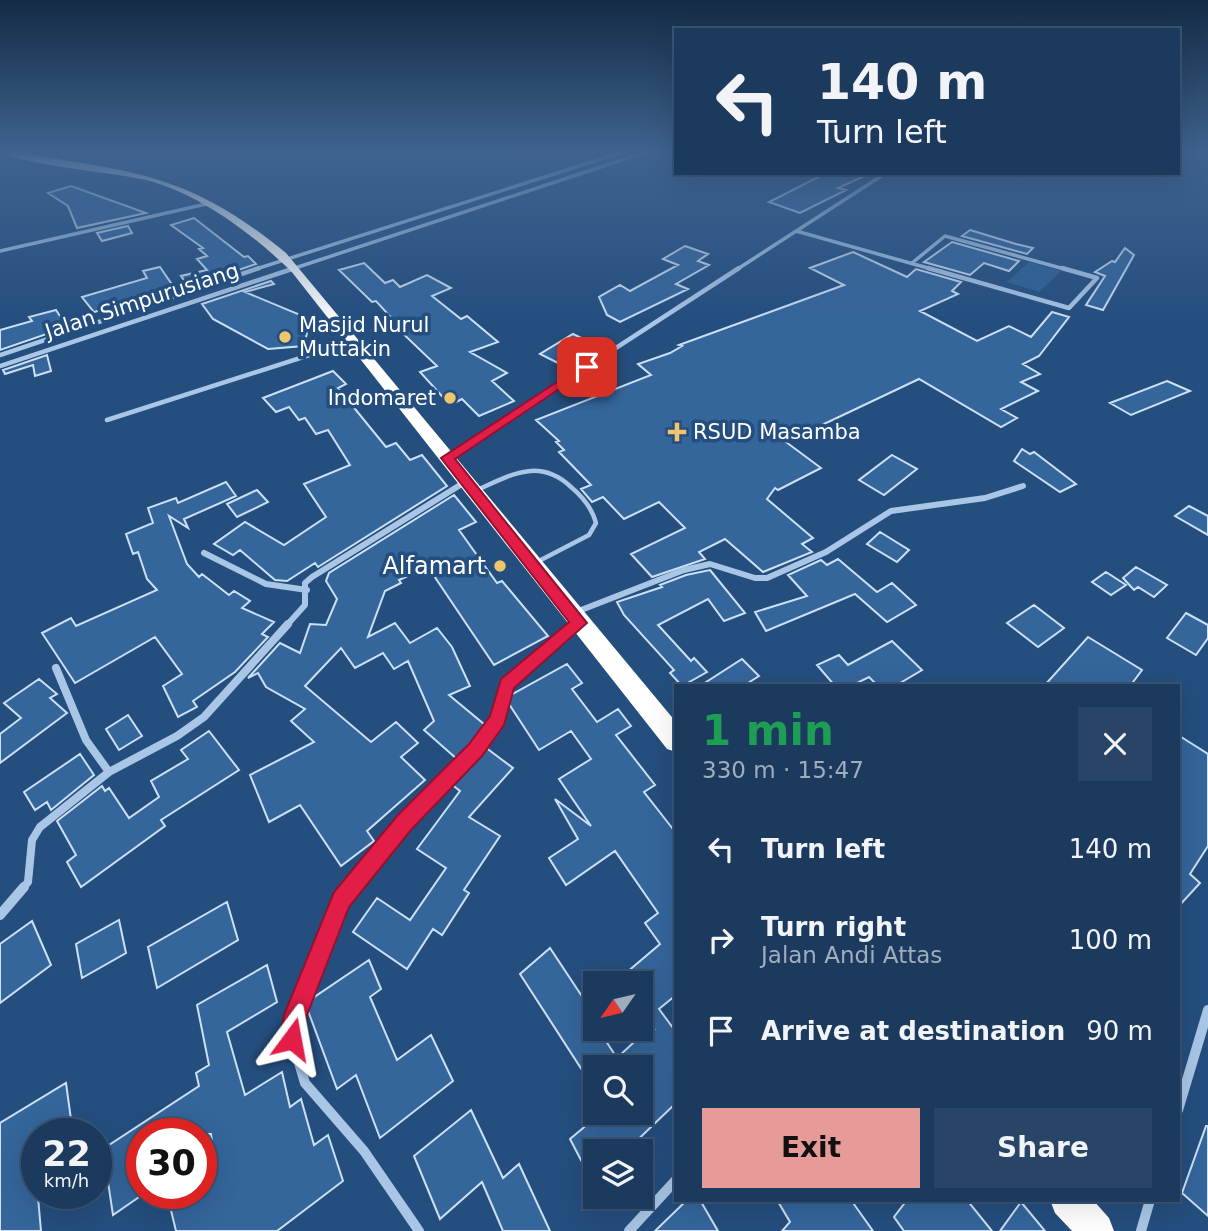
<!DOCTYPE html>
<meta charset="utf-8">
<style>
body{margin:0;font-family:"DejaVu Sans",sans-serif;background:#284567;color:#f1f3f6;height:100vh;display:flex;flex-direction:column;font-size:26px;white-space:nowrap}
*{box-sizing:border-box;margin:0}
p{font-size:23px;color:#a0adbc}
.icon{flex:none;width:38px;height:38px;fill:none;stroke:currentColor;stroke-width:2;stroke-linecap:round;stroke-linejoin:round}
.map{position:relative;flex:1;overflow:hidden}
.details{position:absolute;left:674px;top:684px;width:506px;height:518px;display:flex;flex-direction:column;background:#1b3a5e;border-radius:0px;box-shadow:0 7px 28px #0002,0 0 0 2px #395473}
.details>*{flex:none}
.hud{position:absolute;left:674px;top:28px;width:506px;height:147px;border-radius:0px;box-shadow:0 7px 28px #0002,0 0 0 2px #395473;background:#1b3a5e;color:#f1f3f6;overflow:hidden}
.needle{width:46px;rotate:236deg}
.tools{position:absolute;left:583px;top:971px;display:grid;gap:14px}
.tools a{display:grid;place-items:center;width:70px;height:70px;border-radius:0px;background:#1b3a5e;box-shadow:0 7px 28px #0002,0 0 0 2px #395473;font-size:35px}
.speed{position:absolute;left:21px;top:1118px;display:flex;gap:14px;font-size:35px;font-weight:700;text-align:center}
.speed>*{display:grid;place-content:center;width:91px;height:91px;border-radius:50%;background:#1b3a5e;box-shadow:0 7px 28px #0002,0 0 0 2px #395473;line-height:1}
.speed small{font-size:18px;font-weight:400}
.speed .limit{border:10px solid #d22;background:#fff;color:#111}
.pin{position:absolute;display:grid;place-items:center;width:60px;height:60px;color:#fff;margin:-30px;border-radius:14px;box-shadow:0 4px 10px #0006}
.me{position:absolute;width:77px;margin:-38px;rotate:13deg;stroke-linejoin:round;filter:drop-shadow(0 0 5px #0008)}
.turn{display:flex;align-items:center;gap:24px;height:147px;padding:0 28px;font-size:32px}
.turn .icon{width:91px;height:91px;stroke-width:2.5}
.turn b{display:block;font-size:49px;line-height:60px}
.round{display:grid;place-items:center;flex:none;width:74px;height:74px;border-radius:0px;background:#284567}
.overview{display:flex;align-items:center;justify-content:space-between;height:119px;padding:0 28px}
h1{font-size:42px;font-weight:800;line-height:52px;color:#1e9e55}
.button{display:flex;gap:14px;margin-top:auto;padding:14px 28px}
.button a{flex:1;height:80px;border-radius:0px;background:#e69b98;color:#111;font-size:28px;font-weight:800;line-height:80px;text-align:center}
.button a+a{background:#284567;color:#f1f3f6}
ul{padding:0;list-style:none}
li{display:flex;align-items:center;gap:21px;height:91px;padding:0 28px}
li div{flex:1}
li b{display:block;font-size:26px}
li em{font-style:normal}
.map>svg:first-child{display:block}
</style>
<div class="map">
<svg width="1208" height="1231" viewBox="0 0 1208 1231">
<rect width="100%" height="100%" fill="#244e7e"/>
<path fill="#2e6096" d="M1029,262l32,9 -22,21 -32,-10z"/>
<path fill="#34659b" stroke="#cce0f5" stroke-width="2" d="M826,173h45l-33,15 8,2 -46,23 -31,-11z
M71,186l75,27 -69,15 -9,-22 -20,-13z
M194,218l50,39 4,-1 8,8 -67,23 -8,-11 26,-6 -10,-11 10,-3 -8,-7 4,-1 -32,-23z
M128,226l4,7 -30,8 -5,-8z
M970,230l46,14 17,4 -6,6 -65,-18z
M952,242l67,19 -10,10 -25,-8 -14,12 -46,-13z
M685,246l23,8 -10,7 11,4 -33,19 12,5 -68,33 -13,-7 -8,-18 21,-12 10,6 48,-26 -15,-6z
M1125,248l9,7 -31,55 -17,-5 19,-29 -10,-4 17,-11 3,1z
M853,252l54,25 9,-8 45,13 -9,9 6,3 -38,17 57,30 32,-15 22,11 21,-25 17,5 -30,39 -16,8 17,10 -19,8 17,9 -37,18 16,9 -16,9 -82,-48 -133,63 35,26 -43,22 -3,-2 -8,11 46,39 -11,6 10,8 -49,20 -38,-33 -26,13 6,7 -53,18 -21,-23 54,-26 -26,-26 -35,17 -21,-22 -11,5 -11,-13 10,-4 -32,-33 5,-2 -8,-8 3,-1 -23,-21 115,-45 -13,-11 32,-11 12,-7 -3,-1 165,-60 -34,-17z
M364,263l21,20 8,-3 7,7 27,-12 24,13 -19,8 29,23 6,-3 31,26 -28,10 37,21 -15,8 22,20 -35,15 -17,-17 -12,6 -30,-33 17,-6 -41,-39 3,-1 -23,-25 -4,1 -33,-32z
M160,267l15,22 -81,23 -12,-15 65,-19 -4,-7z
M271,281l3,3 -29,8 65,27 -6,27 -36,3 -55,-30 -11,-15z
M56,310l11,17 -67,23v-20l32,-9 -3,-4z
M573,334l19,9 -34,20 -18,-9z
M47,355l4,16 -16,5 -2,-11 -28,9 -2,-4z
M333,371l13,13 -8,4 48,59 10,-4 14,17 12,-5 25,31 -129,81 -3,-4 -28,18 -12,-1 -35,-30 -7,5 -19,-11 31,-22 39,23 42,-28 -22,-33 46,-19 -22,-35 -12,4 -11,-16 -6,2 -10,-13 -13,5 -13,-14z
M1167,381l23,10 -59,24 -21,-12z
M1022,449l8,5 4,-2 42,32 -16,8 -46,-31z
M892,455l25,14 -33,26 -25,-15z
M226,482l10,14 -52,23 4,9 -19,-12 18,48 12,13 3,-3 27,21 5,-4 16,10 -8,7 32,14 -12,12 6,3 -33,35 -42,29 4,6 -19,10 -15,-31 19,-12 -27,-37 -80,46 -33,-50 29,-15 5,8 81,-36 -10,-11 -9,-27 -5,2 -7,-20 27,-11 -5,-15 28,-10 2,5z
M257,490l11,12 -31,15 -10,-13z
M454,495l22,27 -17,8 38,53 5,-2 46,55 -54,29 -66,-98 -29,13 2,3 -16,8 -17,46 27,-14 15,20 27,-15 15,19 18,39 -21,9 36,30 -28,34 -33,-29 10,-9 -26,-60 -14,8 -11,-16 -28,15 -14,-20 -36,38 66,56 25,-20 22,21 -17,14 24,23 -58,51 7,10 -33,25 -41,-61 -31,17 -19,-47 64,-33 -23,-21 14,-12 -39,-22 -8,-14 -10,5 32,-35 20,10 10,-29 16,1 11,-26 -11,-18 3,-8z
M1189,506l19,10v19l-33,-19z
M880,532l29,18 -12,12 -30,-18z
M838,559l39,33 15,-9 24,22 -29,17 -32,-28 -89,37 -11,-19 52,-16 -19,-21 33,-15 6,5z
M1136,567l31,18 -13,12 -16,-10 -4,3 -11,-12z
M710,570l35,43 -21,8 -16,-22 -50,26 33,36 3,-3 13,14 -25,14 -12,-13 4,-3 -50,-55 -7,-13 45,-15 -2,-2 26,-10z
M1106,572l20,13 -15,10 -19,-13z
M1034,605l30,23 -26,19 -31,-24z
M1186,613l22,12v13l-12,17 -29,-17z
M1088,637l54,33 -12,16h-86z
M892,641l30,29 -27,16h-17l-9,-9 -18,9h-16l-18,-21 22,-10 9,10z
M742,659l17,17 -16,10h-43z
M567,664l15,19 -10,6 25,33 21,-13 13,17 -15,9 39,50 -11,7 32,41v162l-17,14 17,23v71l-51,49h-30v35l-25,-48 31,-26h39v-45h-45v22l-75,-116 30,-26 45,68v13h3l19,29 31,-29h6l-14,-20v-25h-27l47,-40 -15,-21 13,-10 -43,-62 -49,34 -17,-27 29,-19 -23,-40 36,27 -32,-47 32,-20 -20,-28 -32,19 -30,-46 2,-9z
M39,679l18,15 -7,4 17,15 -67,50v-29l21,-16 -17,-15z
M128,715l14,21 -23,14 -13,-21z
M209,731l30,39 -78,50 4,6 -84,61 -14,-25 9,-7 -19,-34 45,-35 3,5 4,-3 20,30 30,-21 -8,-16 37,-22 -7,-9z
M1178,735l30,19v92l-18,28 10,9 -22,24z
M485,747l28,21 -44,49 31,19 -36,54 5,3 -27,42 -9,-6 -26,40 -54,-37 24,-34 33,22 36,-52 -29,-19 43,-58 -9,-7z
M80,754l14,21 -43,35 -4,-8 -12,8 -11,-18z
M227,902l11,38 -81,48 -9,-41z
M119,920l7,33 -44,25 -6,-34z
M32,921l19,44 -51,38v-59z
M369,960l12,29 -11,8 27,63 34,-25 22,46 -73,57 -24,-63 -19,14 -30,-81 3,-8z
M267,965l10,37 -50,30 18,63 37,-23 8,35 11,-8 13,46 14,-10 15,46 -66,50h-101l-9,-37h34v-28l13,-10 -3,-22h-69v61l-29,20 -10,-66 96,-63 -3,-13 13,-8 -12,-60z
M66,1083l7,51h-36l-2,29 6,68h-41v-108z
M471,1110l32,68 16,-14 31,67h-47l-21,-49 -42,37 -26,-63z
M1206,1126h2v90l-26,-23z
M687,1200h13l18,31h-63z
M777,1200h74l22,31h-91l8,-9z
M907,1200h60l25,31h-88l-10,-14z
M1021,1202l24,29h-45z"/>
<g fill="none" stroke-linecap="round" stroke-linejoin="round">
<path stroke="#a9c6e6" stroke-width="4.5" d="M475,491c35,-16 64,-34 96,-4 12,10 21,21 25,36l-7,12 -52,27"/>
<path stroke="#a9c6e6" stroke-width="3.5" d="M796,231l139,39
M0,251l206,-47
M912,263l33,-27 123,34
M253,270l373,-119
M289,270l360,-119
M736,270l150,-97"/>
<path stroke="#a9c6e6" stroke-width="4.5" d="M928,268l141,40 28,-30 -35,-10
M0,355l259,-87
M0,366l295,-98
M107,420l246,-79
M499,424l240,-156"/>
<path stroke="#a9c6e6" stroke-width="6" d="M447,458l55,-36
M204,553l62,31 41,6
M576,612l108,-42 26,-6 45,14h12l59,-26 65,-41 94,-13 38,-12
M287,625l18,-20v-22l7,-6 153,-95
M576,625l3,-2"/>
<path stroke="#a9c6e6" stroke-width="8" d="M56,668l30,72 23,32
M23,888l5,-6 4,-42 8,-13 69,-55 68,-36 27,-19 84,-93
M351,888l53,-65 71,-73 23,-31 9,-35 71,-60"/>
<path stroke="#a9c6e6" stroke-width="10" d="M353,887l-11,13 -47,115 -3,24 13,44 59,68 55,80
M0,915l24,-28
M1178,1110l30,-100
M629,1231l47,-51
M1141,1231l9,-31"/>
<path fill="#fff" fill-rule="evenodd" d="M0,151c23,0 46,6 69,10 94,14 142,31 217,92l390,469v30l-9,-3 -376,-478c-40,-38 -91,-77 -145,-91 -28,-7 -132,-16 -146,-29z
M1050,1200h43l16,18 5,13h-42l-17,-18z"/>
</g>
<linearGradient id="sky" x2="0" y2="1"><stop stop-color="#142b45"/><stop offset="0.47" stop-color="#3f638f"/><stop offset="1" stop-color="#3f638f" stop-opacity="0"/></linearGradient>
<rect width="1208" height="324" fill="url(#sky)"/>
<path fill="#e11d48" stroke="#92132f" stroke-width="2" d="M583,365l9,2 -137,92 132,164 -73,65 -10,37 -22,31 -71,74 -62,77 -42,108 -7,32 -8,4 -9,-4 -3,-8 4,-24 50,-123 63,-76 72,-72 21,-28 11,-37 68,-57 -128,-164z"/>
<g fill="#f0c66d" stroke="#244e7e" stroke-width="2.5">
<circle cx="285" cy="337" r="7"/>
<circle cx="450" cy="398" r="7"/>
<path d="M673.5 421.5h7v7h7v7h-7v7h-7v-7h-7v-7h7z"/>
<circle cx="500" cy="566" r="7"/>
</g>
<g text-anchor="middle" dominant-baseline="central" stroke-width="7" stroke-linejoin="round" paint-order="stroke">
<g font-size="21" fill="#fff" stroke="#244e7e">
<text transform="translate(142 301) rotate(-18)">Jalan Simpurusiang</text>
</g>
<g font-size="21" fill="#fff" stroke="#244e7e" text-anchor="start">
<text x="299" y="325">Masjid Nurul<tspan x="299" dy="24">Muttakin</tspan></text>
<text x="436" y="398" text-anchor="end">Indomaret</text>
<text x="693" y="432">RSUD Masamba</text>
</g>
<g font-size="24" fill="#fff" stroke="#244e7e" text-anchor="end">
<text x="486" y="566">Alfamart</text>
</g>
</g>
</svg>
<div class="tools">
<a><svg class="needle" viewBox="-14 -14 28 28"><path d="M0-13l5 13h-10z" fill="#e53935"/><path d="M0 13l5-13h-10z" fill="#a0adbc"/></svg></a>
<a><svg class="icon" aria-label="search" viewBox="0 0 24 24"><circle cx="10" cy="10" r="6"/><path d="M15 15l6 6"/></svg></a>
<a><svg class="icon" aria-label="layers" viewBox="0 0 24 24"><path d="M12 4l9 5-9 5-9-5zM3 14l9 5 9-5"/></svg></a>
</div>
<div class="speed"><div>22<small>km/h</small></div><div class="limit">30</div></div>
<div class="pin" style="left:587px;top:367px;background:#d93025"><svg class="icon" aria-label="arrive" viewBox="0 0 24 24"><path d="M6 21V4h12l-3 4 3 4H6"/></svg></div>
<svg class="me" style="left:292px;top:1039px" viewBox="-20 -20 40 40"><path d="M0-17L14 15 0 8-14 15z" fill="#e11d48" stroke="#fff" stroke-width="4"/></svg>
<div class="hud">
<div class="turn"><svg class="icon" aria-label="left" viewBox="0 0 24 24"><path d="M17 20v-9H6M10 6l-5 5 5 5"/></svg><div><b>140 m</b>Turn left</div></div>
</div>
<section class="details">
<div class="overview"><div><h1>1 min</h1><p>330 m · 15:47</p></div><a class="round"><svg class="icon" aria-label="close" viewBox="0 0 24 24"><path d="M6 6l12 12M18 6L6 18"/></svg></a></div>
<ul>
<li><svg class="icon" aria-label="left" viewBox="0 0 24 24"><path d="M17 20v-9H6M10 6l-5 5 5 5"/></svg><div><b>Turn left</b></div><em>140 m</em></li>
<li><svg class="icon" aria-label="right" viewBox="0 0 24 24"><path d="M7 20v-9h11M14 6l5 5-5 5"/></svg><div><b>Turn right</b><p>Jalan Andi Attas</p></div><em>100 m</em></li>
<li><svg class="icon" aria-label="arrive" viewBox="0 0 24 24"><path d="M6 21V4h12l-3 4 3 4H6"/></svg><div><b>Arrive at destination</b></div><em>90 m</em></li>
</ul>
<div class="button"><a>Exit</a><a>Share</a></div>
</section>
</div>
